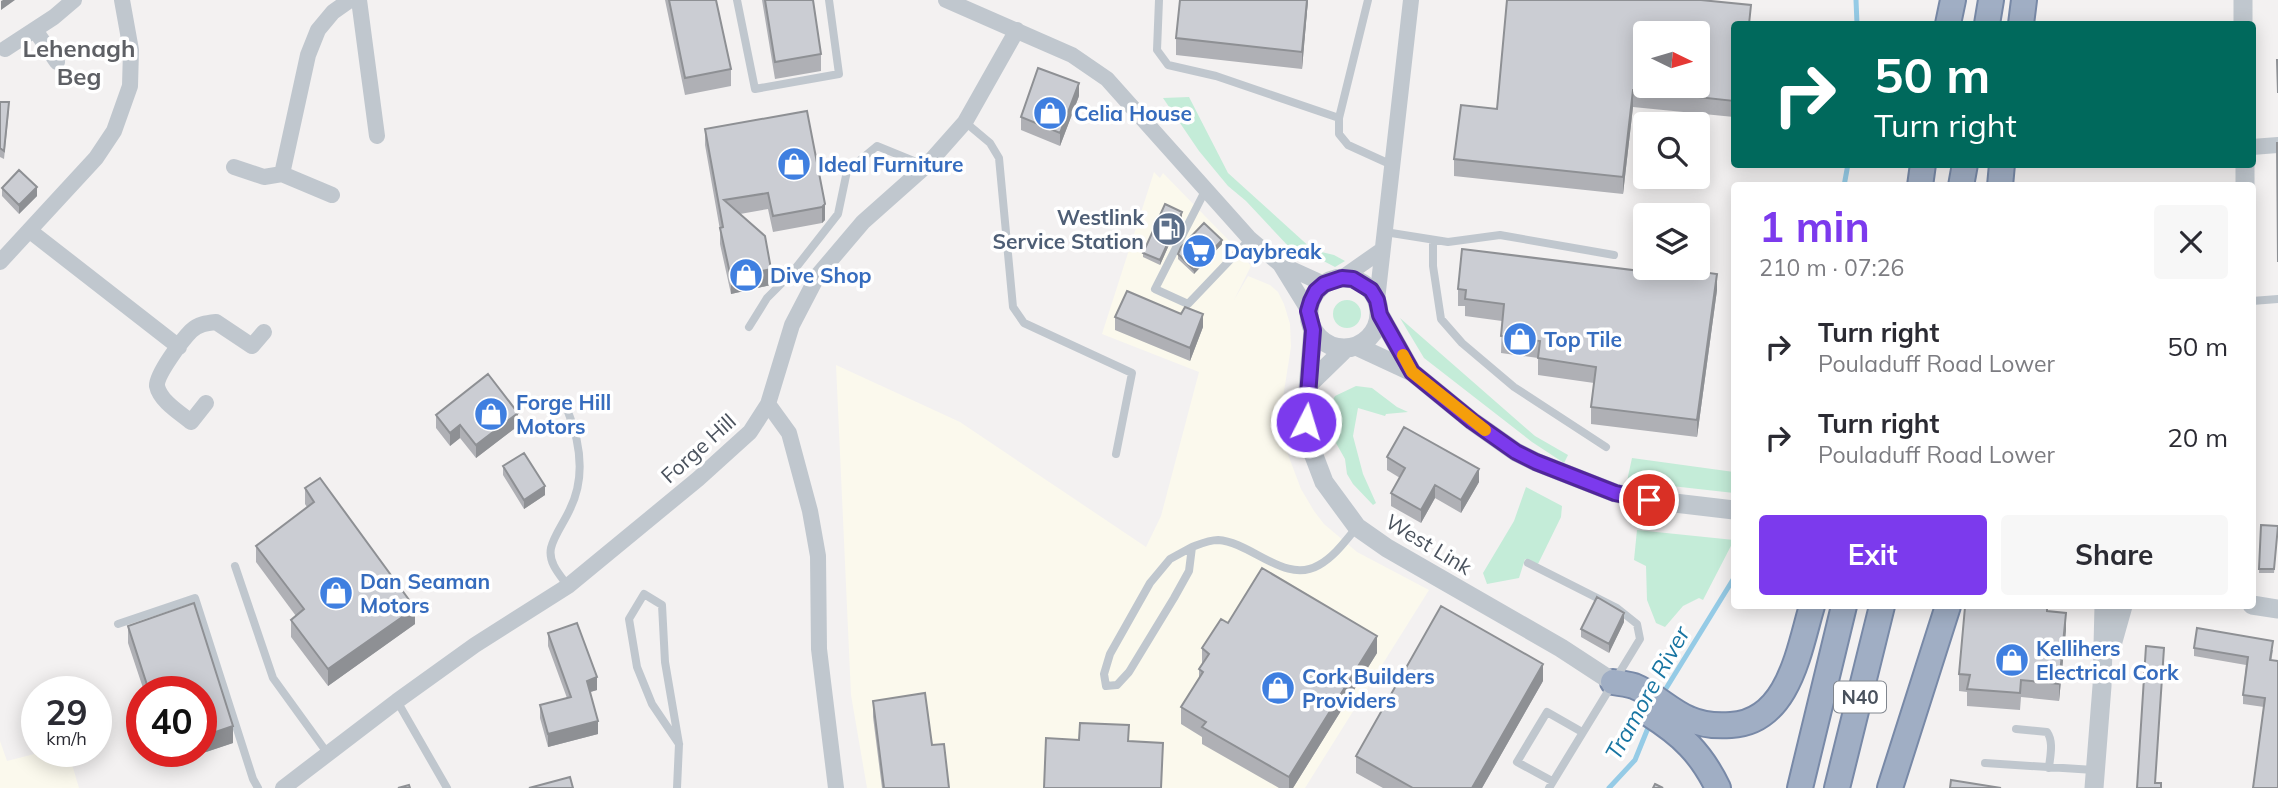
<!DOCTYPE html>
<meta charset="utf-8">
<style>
body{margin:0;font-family:Mulish,sans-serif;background:#f7f7f7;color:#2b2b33;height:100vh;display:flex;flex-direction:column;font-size:26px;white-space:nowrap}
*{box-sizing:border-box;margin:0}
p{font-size:23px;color:#7c7c81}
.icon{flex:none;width:38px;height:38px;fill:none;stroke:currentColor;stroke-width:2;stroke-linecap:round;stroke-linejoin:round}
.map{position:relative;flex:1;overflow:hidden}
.drawer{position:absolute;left:1731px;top:182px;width:525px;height:427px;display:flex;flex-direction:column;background:#fff;border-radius:7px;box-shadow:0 4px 18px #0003}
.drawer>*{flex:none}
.banner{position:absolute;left:1731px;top:21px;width:525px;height:147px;border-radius:7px;box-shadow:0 4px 18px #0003;background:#00695c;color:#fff;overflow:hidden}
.needle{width:46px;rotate:95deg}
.tools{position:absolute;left:1633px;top:21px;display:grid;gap:14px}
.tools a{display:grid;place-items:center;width:77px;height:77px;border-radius:7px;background:#fff;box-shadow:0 4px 18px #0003;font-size:35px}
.speed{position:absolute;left:21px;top:676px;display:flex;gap:14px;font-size:35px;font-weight:700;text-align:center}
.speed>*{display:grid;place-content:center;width:91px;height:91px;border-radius:50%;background:#fff;box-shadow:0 4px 18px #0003;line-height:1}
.speed small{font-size:18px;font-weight:400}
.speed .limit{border:10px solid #d22;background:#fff;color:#111}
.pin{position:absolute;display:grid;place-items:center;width:60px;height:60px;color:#fff;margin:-30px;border:4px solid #fff;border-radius:50%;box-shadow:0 2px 7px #0007}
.me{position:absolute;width:77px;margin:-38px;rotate:5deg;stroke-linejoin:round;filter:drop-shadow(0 0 5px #0008)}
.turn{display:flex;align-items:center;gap:24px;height:147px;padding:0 28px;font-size:32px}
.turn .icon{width:91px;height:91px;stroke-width:2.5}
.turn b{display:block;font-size:49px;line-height:60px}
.round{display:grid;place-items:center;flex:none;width:74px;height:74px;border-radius:7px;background:#f7f7f7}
.overview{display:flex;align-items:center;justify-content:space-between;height:119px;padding:0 28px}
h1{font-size:42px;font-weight:700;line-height:52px;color:#7c3aed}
.action{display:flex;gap:14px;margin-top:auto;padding:14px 28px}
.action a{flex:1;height:80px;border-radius:7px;background:#7c3aed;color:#fff;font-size:28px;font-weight:700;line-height:80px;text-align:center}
.action a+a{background:#f7f7f7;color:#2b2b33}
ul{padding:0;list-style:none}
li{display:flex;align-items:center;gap:21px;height:91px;padding:0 28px}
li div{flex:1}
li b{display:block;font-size:26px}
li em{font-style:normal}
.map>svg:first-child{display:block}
</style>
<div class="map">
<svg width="2278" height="788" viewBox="0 0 2278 788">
<rect width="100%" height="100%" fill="#f3f1f1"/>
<path fill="#fbf9ed" d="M1154,172l6,6 3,-5 81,83v2l7,8 -17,34 14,-24 22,9 8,7 6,12 6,20 1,23 -9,57 2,40 17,45 13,22 10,13 33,28 72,38 -124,198h-438l-16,-93 -15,-330 124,57 186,125 15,-31 38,-144 -97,-38z
M0,741l7,20 39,-10h22l11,37h-79z"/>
<path fill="#c4ecd8" d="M1189,97l39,76 85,77 21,5 11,6 -10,6 -25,-13 -20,-6 -44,-47 -18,-15 -29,-35 -36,-53z
M1333 314a14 14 0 1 1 28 0a14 14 0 1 1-28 0Z
M1400,318l135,118 33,19 -4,8 -32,-21 -108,-84z
M1356,386l16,2 25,19 11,5 -22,2 -1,2 -27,-8 -5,28 10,38 13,29 -3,2 -20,-21 -6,-10 -2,-15 -13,-23 -3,-29 6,-11z
M1632,458l102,14v21l-107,-12z
M1526,487l36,19 -1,11 -23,47 -13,-5 -6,19 -32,6 -4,-11 31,-52z
M1637,530l97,10 -31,60 -4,-2 -16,8 -18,21 -9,-4 -9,-23 -1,-34 -12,-6z"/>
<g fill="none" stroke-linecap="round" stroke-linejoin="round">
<path stroke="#95cbe6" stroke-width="5" d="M1856,0l1,24
M1844,186l4,-22
M1662,695l72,-117
M1609,788l26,-28 15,-37"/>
<g stroke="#7889a7" stroke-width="28">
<path id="trunk" d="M1948,24l5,-24
M1987,24l4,-24
M2021,24l3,-24
M1920,186l3,-22
M1961,186l4,-22
M2000,186l2,-22
M1613,682c7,1 14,2 21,4 20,8 36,25 55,33 13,6 28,7 42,6 58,-3 68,-76 81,-119
M1649,714c33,21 52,39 69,74
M1800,788l44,-182
M1837,788l45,-182
M1890,788l58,-182"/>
</g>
<path stroke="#c0c7ce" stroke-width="8" d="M737,0l18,89 84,-15 -10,-74
M1159,0l-2,50 11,15 48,11 123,42
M1368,0l-29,118v16l9,11 44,20
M965,122l25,21 9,15 14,149 11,16 108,50 -16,81
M1205,191l-50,98 33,15 62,-65
M1385,232l63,10 52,-7 114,20
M1433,241v25l8,53 21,24 52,44 92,60
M2252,301l26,-2
M749,327l18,-29 24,-24 47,-60 9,-43 30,-25 49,20
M567,409c13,32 19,68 3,100 -5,12 -16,26 -19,39 -3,15 9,27 17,38
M1192,547l-22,12 -20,24 -40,71 -6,20 2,12 11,-1 12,-13 45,-74 15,-27 3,-24c8,-3 17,-7 26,-7 34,2 67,45 101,25 16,-9 27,-25 38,-38
M1528,563l89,45 20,16 3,15 -91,149
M235,566l38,112 55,76
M118,624l77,-26 58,181 5,9
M397,701l50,87
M2016,729l31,3c7,10 3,24 2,36
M1985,763l109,7
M1552,781l-35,-19 30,-50 35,20
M677,788l2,-44 -14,-82 -3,-57 -18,-11 -15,25 8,48 15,37 27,40"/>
<path stroke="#c0c7ce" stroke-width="16" d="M359,0l18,136
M946,0l126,55 35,24 143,160 30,25 44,20
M35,30l22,32
M5,49l49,-32 20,-17
M2252,147l26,-2
M234,167l30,10 18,-3 50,21
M282,174l26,-119 10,-25 15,-18 17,-12
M30,231l149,116
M0,262l96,-104 18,-27 16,-45 1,-36 -9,-50
M1280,264l29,47
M1342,278l40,-28
M1377,300l34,-300
M206,403l-15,19c-11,-9 -31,-21 -34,-36 -1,-11 25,-46 34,-55 7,-7 16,-8 25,-9l36,24 12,-14
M768,404l21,29 21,78 8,45 1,93 17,139
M283,788l114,-87 78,-56 93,-59 130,-107 52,-47 18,-28 24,-79 26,-50 45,-53 63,-56 39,-44 52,-92"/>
<path stroke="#c0c7ce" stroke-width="19" d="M2243,0v24
M2245,186v-22
M1309 313a35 35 0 1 1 70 0a35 35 0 1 1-70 0Z
M1380,315l32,57
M1313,330l-6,71 1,39 16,42 33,45 30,21 174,100 52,34
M1356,346l56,26 60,49 44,31 20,10 79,31 34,7 85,10
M1309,384l36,-35
M2252,605l26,4
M2112,645l11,-39
M2094,788l8,-102 2,-80"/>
<use href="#trunk" stroke="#a0aec4" stroke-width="24"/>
</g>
<path fill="#afb0b5" d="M665,0h51l15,69v17l-46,9z
M762,0h51l8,54v17l-46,8z
M1308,0l-6,69 -126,-14v-17z
M1734,24v93l-101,-10 -10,87 -169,-18v-17l43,-50z
M1079,96l-19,50 -39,-16v-13z
M0,102l9,8 -5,49 -4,-2z
M807,111l18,109 -3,3 -49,9 -5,-23 -28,5 31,71 -40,9 -11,-50v-14l-15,-85v-16z
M2,188l35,8 -18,18 -17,-18z
M1182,216l-22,49 -17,-8v-4z
M1222,244l-28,30 -16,-15v-5z
M1458,289l259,1 -20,147 -106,-13v-17l3,-24 -56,-8v-17l-37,-5 1,-32 -37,-5v-10h-7z
M1115,317l88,10 -13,34 -75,-31z
M436,415l82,11 -42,32 -16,-20 -10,8 -14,-18z
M1387,457l92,25 -18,31 -26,-15 -14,25 -30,-17v-13l9,-15 -13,-8z
M503,466l42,29 -21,14 -21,-34z
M305,488l110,136 -87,62 -37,-49v-17l5,-4 -40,-54v-16l51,-39 -2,-3z
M2261,525l17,1 -4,47h-15z
M194,603l39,123v17l-66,22 -4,-14h38v-60h-57l-16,-48v-17z
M1973,608l75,3 18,19 -7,71 -38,-4 -1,13 -53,-4v-14l-8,-1v-17z
M1624,622l-15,31 -28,-16v-8z
M1228,623l149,30 -84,135h-14l-77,-44v-7l-21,-13v-17l18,-28v-10l3,-4v-17z
M548,633l49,57 -7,2 8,42 -50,13 -8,-29v-13l27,-7 -19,-52z
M2194,648l79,2 -9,57 -21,-3v-9l3,-30 -52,-9z
M1543,681l-61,107h-99l-27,-15v-17z
M873,701l59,44 17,43h-67l-9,-71z"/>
<path fill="#8e9094" d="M3,0h12l-14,10v-9z
M1307,0h1l-6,69v-17z
M1079,83v13l-19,50v-13z
M1633,90v17l-10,87v-17z
M37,187v9l-18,18v-9z
M825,204v16l-3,3v-16z
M1182,212v4l-22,49v-5z
M1222,240v4l-28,30v-4z
M771,269v16l-40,9v-16z
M1717,274v16l-20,147v-17z
M1203,314v13l-13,34v-13z
M518,413v13l-42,32v-13z
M460,425v13l-10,8v-13z
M1479,469v13l-18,31v-13z
M1435,485v13l-14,25v-13z
M545,486v9l-21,14v-9z
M415,608v16l-87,62v-17z
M1624,613v9l-15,31v-9z
M2066,613v17l-7,71v-17z
M1377,636v17l-84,135h-4v-11z
M1543,664v17l-61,107h-10z
M597,677v13l-10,3v-12z
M598,721v13l-50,13v-13z
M233,726v17l-66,22v-14h34v-14z"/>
<path fill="#cbcdd3" stroke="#8e9094" stroke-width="2" fill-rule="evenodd" d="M669,0h47l15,69 -46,9z
M765,0h48l8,54 -46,8z
M1180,0h127l-5,52 -126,-14z
M1507,0h194l50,5 -2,19h-15v77l-101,-11 -10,87 -169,-18 7,-54 36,4zM1645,33h53v53h-53z
M2277,60h1v33z
M1038,68l41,15 -19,50 -39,-16z
M0,102h9l-5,49 -4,-3z
M807,111l18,93 -3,3 -49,9 -5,-23 -44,7 41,36 6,33 -40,9 -11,-50 3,-1 -18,-98z
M2277,143h1v119z
M19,170l18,17 -18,18 -17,-17z
M1165,204l17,8 -22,48 -17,-7z
M1204,223l18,17 -28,30 -16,-16 3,-7z
M1462,249l187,23v-4h23l45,6 -20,146 -106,-13 5,-40 -58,-9 2,-17 -39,-5 3,-32 -39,-5 1,-9 -8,-1z
M1127,291l54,23 4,-7 18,7 -13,34 -75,-31z
M488,374l30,39 -42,32 -16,-20 -10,8 -14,-18z
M1404,427l75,42 -18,31 -26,-15 -14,25 -30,-17 14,-25 -18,-11z
M524,453l21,33 -21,14 -21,-34z
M320,478l95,130 -87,61 -37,-49 13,-11 -48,-63 58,-44 -9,-14z
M2261,525l17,1 -4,43h-15z
M1262,568l115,68 -88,141 -87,-50 4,-5 -25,-15 22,-35 -4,-3 10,-15 -7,-6 19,-29 7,4z
M1597,597l27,16 -15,31 -28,-15z
M194,603l39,123 -32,11v-46h-52l-21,-65z
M1441,606l102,58 -71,124h-59l-57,-32z
M1974,606h73v5l19,2 -7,71 -38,-4 -1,13 -53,-4 3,-14 -11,-1 6,-67 8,1z
M577,623l20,54 -10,4 11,40 -50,13 -8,-29 31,-8 -23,-64z
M2197,628l76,13 -3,19 8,1v127h-25l12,-90 -22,-3 5,-38 -54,-9z
M2146,646l18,2 -9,135h6v5h-24z
M925,693l7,52 12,-1 5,44h-65l-11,-87z
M1080,723l49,2 -1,16 35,2 -2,45h-117l2,-50 33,2z
M570,777l3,11h-44z
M1951,780l50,8h-51z
M1655,784l8,4h-10z
M409,785l1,3h-12z"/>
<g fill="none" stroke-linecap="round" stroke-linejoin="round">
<g stroke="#51269a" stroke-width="18">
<path id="route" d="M1306,422l7,-92 -5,-19 3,-10 5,-10 8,-7 18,-6 11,1 18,11 6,10 3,15 32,57 60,49 44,31 20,10 79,31 34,7"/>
</g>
<use href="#route" stroke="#7c3aed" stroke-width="12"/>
<path stroke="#f59e0b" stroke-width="12" d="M1403,355l9,17 73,58"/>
</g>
<defs>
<g id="shop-disc" transform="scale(1.75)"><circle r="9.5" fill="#3f7fe0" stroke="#fff"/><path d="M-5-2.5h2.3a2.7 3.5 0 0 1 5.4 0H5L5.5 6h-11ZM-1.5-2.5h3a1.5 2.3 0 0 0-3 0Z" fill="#fff"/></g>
<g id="fuel-disc" transform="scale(1.75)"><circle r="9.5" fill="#5c6f8a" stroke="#fff"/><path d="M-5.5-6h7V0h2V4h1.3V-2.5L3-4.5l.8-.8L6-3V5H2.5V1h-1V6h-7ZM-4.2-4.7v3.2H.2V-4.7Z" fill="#fff"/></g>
<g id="supermarket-disc" transform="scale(1.75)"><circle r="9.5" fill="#3f7fe0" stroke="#fff"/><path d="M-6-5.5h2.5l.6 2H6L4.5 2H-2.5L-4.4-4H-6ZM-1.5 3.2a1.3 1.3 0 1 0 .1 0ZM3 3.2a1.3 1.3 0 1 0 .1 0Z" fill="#fff"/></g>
</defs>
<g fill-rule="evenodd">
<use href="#shop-disc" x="1050" y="113"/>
<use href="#shop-disc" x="794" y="164"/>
<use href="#fuel-disc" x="1169" y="229"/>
<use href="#supermarket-disc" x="1199" y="251"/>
<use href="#shop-disc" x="746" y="275"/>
<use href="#shop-disc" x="1520" y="339"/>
<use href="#shop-disc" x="491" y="414"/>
<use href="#shop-disc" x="336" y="593"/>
<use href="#shop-disc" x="2012" y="660"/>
<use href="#shop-disc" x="1278" y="688"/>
</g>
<g text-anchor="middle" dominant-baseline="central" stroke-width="7" stroke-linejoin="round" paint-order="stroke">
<rect fill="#fff" stroke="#80868e" stroke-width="2" x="1834" y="681.5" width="52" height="31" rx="5"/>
<g font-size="19" font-weight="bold" fill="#4a525d">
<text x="1860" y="697">N40</text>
</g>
<g font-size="21" font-weight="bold" fill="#366cbe" stroke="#fff" text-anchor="start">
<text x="1074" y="113">Celia House</text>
<text x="818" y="164">Ideal Furniture</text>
<text x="1224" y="251">Daybreak</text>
<text x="770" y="275">Dive Shop</text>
<text x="1544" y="339">Top Tile</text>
<text x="516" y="402">Forge Hill<tspan x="516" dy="24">Motors</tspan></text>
<text x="360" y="581">Dan Seaman<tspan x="360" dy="24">Motors</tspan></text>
<text x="2036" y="648">Kellihers<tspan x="2036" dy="24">Electrical Cork</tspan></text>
<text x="1302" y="676">Cork Builders<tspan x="1302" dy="24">Providers</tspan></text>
</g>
<g font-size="21" font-weight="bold" fill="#4e5e75" stroke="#fff" text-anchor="end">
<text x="1144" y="217">Westlink<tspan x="1144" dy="24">Service Station</tspan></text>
</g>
<g font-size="21" fill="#4a525d" stroke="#fff">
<text transform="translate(698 448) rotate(-42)">Forge Hill</text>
<text transform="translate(1429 544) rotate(31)">West Link</text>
</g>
<g font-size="23" font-style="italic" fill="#1875a2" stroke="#fff">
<text transform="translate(1647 693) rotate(-61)">Tramore River</text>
</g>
<g font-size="24" font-weight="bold" fill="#5e6065" stroke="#fff">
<text x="79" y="48">Lehenagh<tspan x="79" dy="28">Beg</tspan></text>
</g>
</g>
</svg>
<div class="tools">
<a><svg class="needle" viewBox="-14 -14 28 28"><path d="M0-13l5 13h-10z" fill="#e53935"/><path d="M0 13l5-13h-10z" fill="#7c7c81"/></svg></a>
<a><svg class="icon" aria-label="search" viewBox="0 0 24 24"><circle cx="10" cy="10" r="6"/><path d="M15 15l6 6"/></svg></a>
<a><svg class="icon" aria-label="layers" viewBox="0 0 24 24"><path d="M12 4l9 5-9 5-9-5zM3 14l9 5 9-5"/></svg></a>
</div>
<div class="speed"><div>29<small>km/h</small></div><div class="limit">40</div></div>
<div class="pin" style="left:1649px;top:500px;background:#d93025"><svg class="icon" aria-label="arrive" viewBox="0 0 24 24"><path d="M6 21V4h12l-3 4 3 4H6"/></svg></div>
<svg class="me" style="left:1306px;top:422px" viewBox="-20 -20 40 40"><circle r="17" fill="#7c3aed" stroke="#fff" stroke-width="3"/><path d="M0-11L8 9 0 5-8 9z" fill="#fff"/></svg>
<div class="banner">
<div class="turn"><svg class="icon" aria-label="right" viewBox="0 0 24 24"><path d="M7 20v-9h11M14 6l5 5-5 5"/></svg><div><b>50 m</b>Turn right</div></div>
</div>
<section class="drawer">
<div class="overview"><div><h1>1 min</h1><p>210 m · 07:26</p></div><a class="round"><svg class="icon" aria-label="close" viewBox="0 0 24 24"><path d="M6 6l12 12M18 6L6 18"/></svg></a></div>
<ul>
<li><svg class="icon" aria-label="right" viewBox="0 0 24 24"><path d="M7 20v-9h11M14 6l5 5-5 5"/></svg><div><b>Turn right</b><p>Pouladuff Road Lower</p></div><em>50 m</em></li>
<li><svg class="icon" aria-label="right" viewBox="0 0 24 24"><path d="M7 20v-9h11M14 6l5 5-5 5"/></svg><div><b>Turn right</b><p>Pouladuff Road Lower</p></div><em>20 m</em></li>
</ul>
<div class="action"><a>Exit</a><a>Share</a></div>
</section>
</div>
